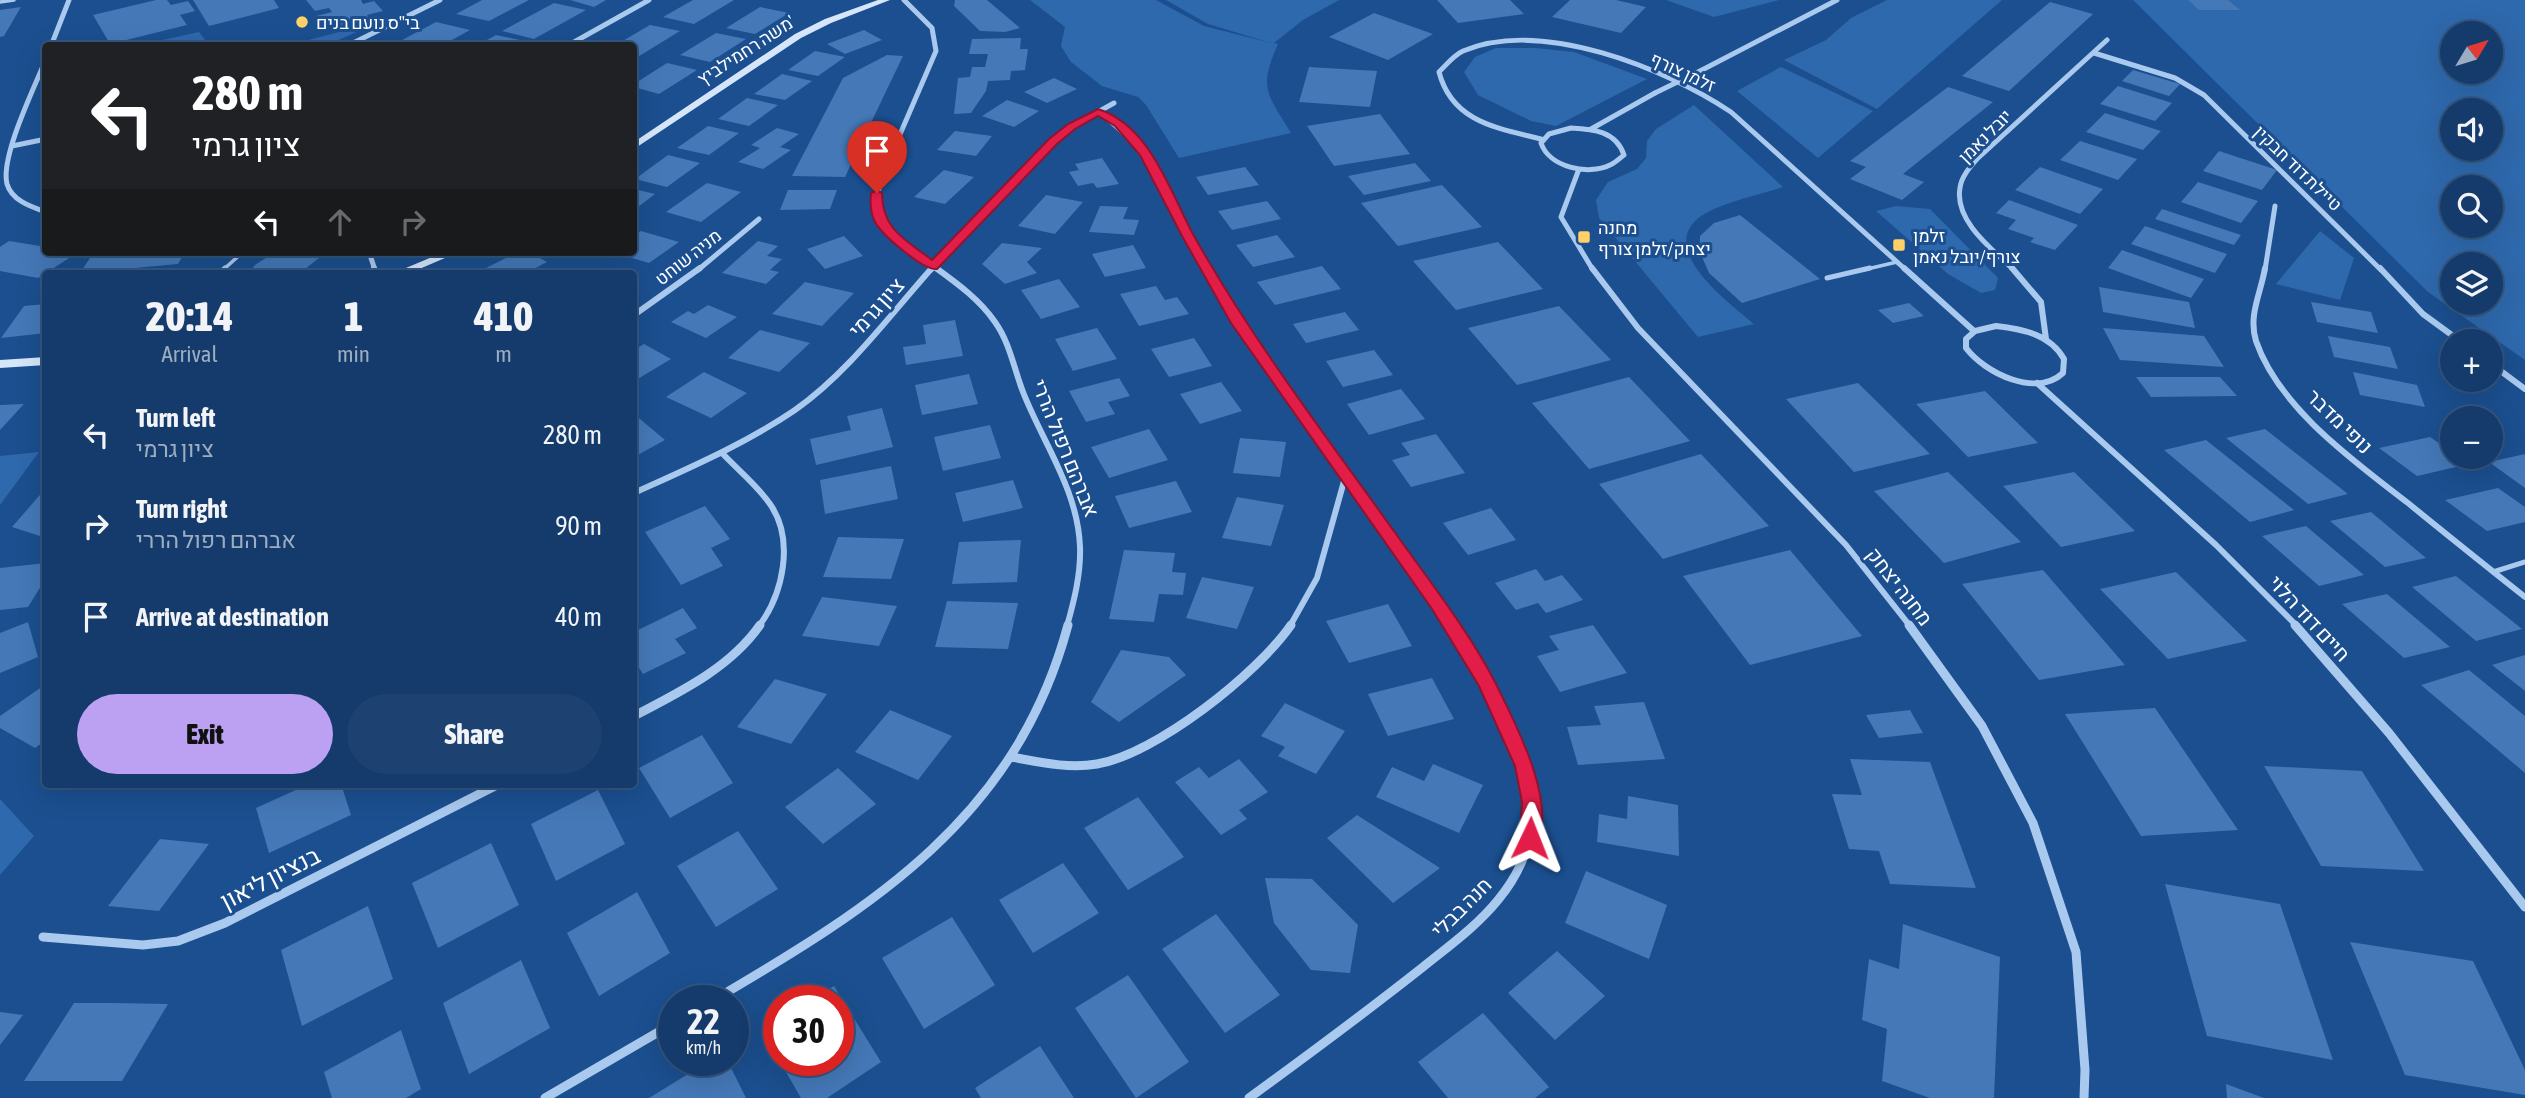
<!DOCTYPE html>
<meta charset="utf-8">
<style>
body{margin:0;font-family:"Asap Condensed",Heebo,sans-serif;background:#1d4271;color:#f1f3f6;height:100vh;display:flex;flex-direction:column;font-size:26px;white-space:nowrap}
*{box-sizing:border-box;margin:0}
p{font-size:23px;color:#9dadc1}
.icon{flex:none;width:38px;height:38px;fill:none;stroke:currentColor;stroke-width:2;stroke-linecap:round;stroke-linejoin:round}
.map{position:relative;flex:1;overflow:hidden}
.side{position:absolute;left:42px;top:270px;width:595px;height:518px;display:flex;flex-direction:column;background:#143b6b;border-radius:7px;box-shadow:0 7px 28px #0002,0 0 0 2px #33557e}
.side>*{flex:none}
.top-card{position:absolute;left:42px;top:42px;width:595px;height:214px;border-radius:7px;box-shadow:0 7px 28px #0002,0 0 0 2px #33557e;background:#202124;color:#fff;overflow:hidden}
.needle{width:46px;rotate:52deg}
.buttons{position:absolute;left:2440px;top:21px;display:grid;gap:14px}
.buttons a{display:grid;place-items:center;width:63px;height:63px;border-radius:50%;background:#143b6b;box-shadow:0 7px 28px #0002,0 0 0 2px #33557e;font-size:35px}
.speed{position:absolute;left:658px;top:985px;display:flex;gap:14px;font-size:35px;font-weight:700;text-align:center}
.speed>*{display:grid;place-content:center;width:91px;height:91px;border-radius:50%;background:#143b6b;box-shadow:0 7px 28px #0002,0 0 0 2px #33557e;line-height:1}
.speed small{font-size:18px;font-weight:400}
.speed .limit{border:10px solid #d22;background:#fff;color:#111}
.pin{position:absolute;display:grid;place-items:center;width:60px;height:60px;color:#fff;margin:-72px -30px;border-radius:50% 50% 50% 0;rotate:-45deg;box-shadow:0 0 7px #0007}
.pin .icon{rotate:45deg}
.me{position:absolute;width:77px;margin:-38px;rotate:2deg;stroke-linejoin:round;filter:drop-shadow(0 0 5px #0008)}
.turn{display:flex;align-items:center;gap:24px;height:147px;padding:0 35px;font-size:32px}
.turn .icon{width:91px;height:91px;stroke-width:2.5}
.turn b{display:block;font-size:49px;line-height:60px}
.lanes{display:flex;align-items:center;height:66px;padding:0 35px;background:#0003;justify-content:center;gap:35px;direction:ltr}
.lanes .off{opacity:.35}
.eta{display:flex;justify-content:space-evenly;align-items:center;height:119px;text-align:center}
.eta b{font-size:42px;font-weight:800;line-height:49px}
.action{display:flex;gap:14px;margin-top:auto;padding:14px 35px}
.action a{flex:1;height:80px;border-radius:42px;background:#bca0f2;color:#111;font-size:28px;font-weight:800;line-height:80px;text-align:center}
.action a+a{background:#1d4271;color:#f1f3f6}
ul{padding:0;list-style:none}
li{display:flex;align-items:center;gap:21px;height:91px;padding:0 35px}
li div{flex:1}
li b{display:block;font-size:26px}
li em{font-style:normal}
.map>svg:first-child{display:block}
</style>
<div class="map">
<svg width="2525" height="1098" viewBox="0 0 2525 1098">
<rect width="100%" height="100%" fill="#1b4f8f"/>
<path fill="#2e69ad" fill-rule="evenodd" d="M1030,0h126l48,26 67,17 -63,-19 -42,-24h173l-36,20 -29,23 4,1c-20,45 -11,49 13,89l-112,25 -33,-53 -8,-8 -36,-11 -31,-24 -10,-16 4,-19z
M1666,0h113l-65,17z
M1887,0h115l-125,109 -93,-49 42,-20 25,-22z
M2133,0h392v360l-97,-68zM2452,33h38v39h-38zM2452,110h38v39h-38zM2452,187h38v39h-38zM2452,264h38v39h-38z
M382,21l-55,24h-38z
M199,32l10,13h-69z
M1496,48h39l39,4 73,27 -91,47 -25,-5 -53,-26 -14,-23 11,-15z
M1781,67l92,44 -55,47 -81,-67z
M1694,105l89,82c-21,7 -58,15 -77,26 -56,32 22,89 48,111l-56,13 -99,-119 -3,-18 12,-18 29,-13 9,-11 1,-17 9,-12z
M1896,206l34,3 68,69 -3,12 -14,3 -33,-19 -72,-63z
M2320,231l34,27 -14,42 -64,-16z
M39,452l-39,53v-49z
M0,799l34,37 -34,39z"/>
<path fill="#4478b7" d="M156,0h11l4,5 17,-4 7,10 -15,4 7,10 -77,19 -17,-29z
M193,0h81l5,8 -70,18z
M306,0h55l2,4 11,-3 9,10 -16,4 3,5 -30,7 -4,-4 -13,3 -7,-10 16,-4 -3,-4 -14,3z
M482,0h47l-40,21 -33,-7z
M570,0h36l-12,7z
M693,0h41l-40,24 -31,-7z
M955,0h32l33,28 -15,4 -25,-1 -26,-25z
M1437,0h73l14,14 -66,9z
M1570,0h46l30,7 -25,26 -69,-16z
M2188,0h40l12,10h-41z
M2050,2l43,12 -84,77 -47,-15z
M554,3l32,7 -52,29 -32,-8z
M21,7l-17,29 -4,1v-27z
M760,7l29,6 -34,21 -29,-6z
M1374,13l59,21 -45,26 -59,-23z
M436,22l34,8 -29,16h-50z
M650,25l30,6 -44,27 -2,-12h-20z
M864,30l18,10 -37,14 -18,-10z
M716,33l30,6 -36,23 -30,-7z
M496,35l33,7 -6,4h-47z
M1021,38l-1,11h8l-3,21 -14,1 -1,9 -22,1 -2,10 -15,22 -17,1 4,-36 12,-1 2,-10h13l3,-13h-19l3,-15z
M815,51l30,6 -27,19 -30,-6z
M887,55l16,1 -58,121 -53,-1 51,-98z
M667,63l30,7 -38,24 -25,-7v-3z
M1309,67l68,4 -7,36 -71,-5z
M2133,70l47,14 -11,12 -47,-15z
M782,74l30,7 -27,19 -31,-6z
M1054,78l23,11 -30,14 -23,-11z
M2118,86l54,17 -17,18 -55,-17z
M1948,87l45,15 -90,72 21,8 -22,18 -52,-21 16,-12 -16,-6z
M747,98l31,7 -29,21 -31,-7z
M1007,100l32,11 -25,16 -32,-11z
M2105,113l56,18 -18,19 -57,-18z
M1380,114l30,40 -76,12 -27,-40z
M708,126l31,7 -30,22 -32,-7z
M777,128l22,6 -19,13 11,3 -28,19 -25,-7 22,-14 -9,-3z
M955,131l37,5 -16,20 -39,-6z
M2080,141l57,18 -19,21 -58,-20z
M2219,151l58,19 -15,20 -59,-19z
M668,155l32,8 -33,24 -32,-8z
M1102,158l17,26 -22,4 -4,-5 -15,3 -9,-14 10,-2 -4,-6z
M1415,163l16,18 -67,14 -16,-19z
M1245,167l14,18 -51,10 -12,-18z
M2040,167l63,22 -23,25 -65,-24z
M944,170l30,7 -29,27 -31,-7z
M2198,182l60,19 -17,22 -60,-21z
M707,183l34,9 -40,30 -35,-10z
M1442,185l40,42 -84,19 -37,-43z
M634,189l21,5 -21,16z
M788,190h49l-7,19 -50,1z
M1046,195l37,7 -28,32 -37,-8z
M2009,200l69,25 -23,25 -25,-8 4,-4 -26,-9 8,-9 -20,-7z
M1267,201l14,18 -49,11 -14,-19z
M1100,206l28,1 -5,12 16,1 -5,15 -45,-3z
M2162,209l79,26 -7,10 -79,-26z
M1740,215l80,64 -78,24 -33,-30 -9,-21v-16l14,-13z
M2145,226l82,28 -12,19 -84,-29z
M641,231l38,11 -30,21 -34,-10 19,-1v-16z
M1277,235l18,22 -42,10 -17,-22z
M844,236l19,20 -38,13 -18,-20z
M9,241l37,6v5l31,1 -39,25 -38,-7v-24z
M758,241l20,5 -11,10 15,3 -12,11 9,2 -13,12 -44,-11z
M1498,242l45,47 -87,21 -43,-49z
M1002,243l40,5 -15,14 10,11 -32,11 -23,-20z
M1133,245l13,23 -41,9 -13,-23z
M2122,250l82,29 -13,19 -83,-30z
M94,252h91l-7,12 -98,9z
M275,252h18l26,6 -19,15h-51l6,-8z
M518,252h11l18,10 -21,11h-50z
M1322,266l19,23 -66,16 -18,-23z
M1059,279l21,28 -39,12 -20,-29z
M805,282l49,11 -32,33 -50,-12z
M1156,286l9,14 12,-3 12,17 -50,12 -19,-32z
M2099,287l90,15 6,26 -92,-16z
M2311,302l60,10 7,21 -61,-11z
M1909,303l15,13 -31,7 -15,-13z
M46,304v29l-45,5 23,-32z
M708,305l29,12 -31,21 -35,-16 17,-11 6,3z
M1559,306l52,54 -94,25 -49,-57z
M1345,312l14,18 -53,13 -13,-19z
M955,320l8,36 -57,9 -3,-18 23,-3 -3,-19z
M1097,328l20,31 -44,12 -18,-32z
M2103,328l101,8 20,31 -104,-7z
M760,330l50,13 -31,29 -51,-14z
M2328,336l62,11 8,22 -64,-12z
M1194,338l18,28 -43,11 -18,-28z
M644,344l27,15 -35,21 -2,-1v-29z
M1374,350l19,25 -50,12 -17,-26z
M704,372l43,21 -36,25 -45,-21z
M2353,372l64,13 8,22 -65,-12z
M969,374l9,30 -56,11 -7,-30z
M1629,377l61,64 -101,28 -57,-66z
M2136,377h84l17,19 -86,1z
M1119,378l11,18 -22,6 7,12 -29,8 -17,-31z
M1221,382l21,29 -42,13 -20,-30z
M1858,383l72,71 -76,18 -68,-73z
M1401,389l24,30 -56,16 -22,-31z
M1985,391l53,52 -70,14 -52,-53z
M24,404l-24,26v-25z
M882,408l11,39 -77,18 -6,-26 41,-9 -4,-14z
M634,414l31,26 -31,17z
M990,425l11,33 -58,13 -9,-34z
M1149,429l19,31 -59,18 -18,-31z
M2265,429l83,65 -40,10 -82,-66z
M1436,434l29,39 -54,14 -19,-27 18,-5 -9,-12z
M2430,437l22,15v5h6l11,7 -52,12 -38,-28z
M1240,438l46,4 -6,35 -47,-4z
M2206,440l88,70 -44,12 -86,-72z
M1701,454l68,72 -106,33 -64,-75z
M2525,454v34l-36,-26z
M891,466l7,33 -73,15 -5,-34z
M1948,472l73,70 -77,21 -70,-72z
M2074,472l61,59 -74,16 -58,-61z
M1013,480l10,28 -60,14 -8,-29z
M1176,481l16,31 -63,16 -14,-32z
M46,488v50l-34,-11z
M2498,488l27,19v15l-38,9 -42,-31z
M1237,497l47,8 -13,41 -49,-8z
M705,506l25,33 -19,9 12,18 -42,19 -36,-53z
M1491,508l25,32 -48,15 -25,-32z
M2371,512l55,46 -41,9 -55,-46z
M2306,526l58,49 -45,11 -57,-50z
M838,537l66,2 -13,40 -68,-2z
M1021,540l-4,42 -65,2 7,-42z
M1124,550l51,3 -3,19 14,1 -3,22 -24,-1 -5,28 -45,-3z
M1790,550l72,86 -112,29 -67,-89z
M46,563v15l-18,29 -28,3v-42z
M1536,569l9,12 17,-6 21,25 -37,13 -8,-10 -22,7 -21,-27z
M2043,570l82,95 -86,15 -77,-96z
M2176,572l71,69 -79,18 -68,-70z
M2456,576l66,53 -46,12 -64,-54z
M1202,577l52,10 -17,42 -51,-11z
M2387,594l63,53 -46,11 -62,-54z
M822,597l75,9 -18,40 -77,-10z
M947,601l71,2 -10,46 -73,-2z
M1388,604l24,42 -63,17 -23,-42z
M683,608l14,20 -22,11 11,14 -43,21 -9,-14v-28z
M28,622l10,35 -38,16v-40z
M1593,625l34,48 -67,19 -23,-36 22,-6 -10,-14z
M1121,650l48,7 17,18 -67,47 -28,-20z
M2525,655v36l-33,-26z
M2469,670l56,46v57l-104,-88z
M1432,678l22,41 -66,17 -20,-42z
M775,679l52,15 -36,50 -54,-17z
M46,684v56l-11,8 -35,-20v-12z
M1644,702l21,57 -87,6 -11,-38 34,-2 -7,-19z
M1285,703l60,28 -29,43 -38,-18 7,-9 -24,-11z
M2155,708l83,122 -97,6 -76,-122z
M890,710l62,26 -34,44 -63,-28z
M1910,710l13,23 -44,5 -13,-23z
M702,735l31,48 -63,35 -31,-50z
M1239,759l29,33 -29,18 8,9 -26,16 -46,-53 24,-15 10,11z
M1850,759l80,3 46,126 -86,-4 -11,-33 -30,-2 -17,-55 30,1z
M1433,764l50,21 -24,48 -83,-36 16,-30 32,14z
M2264,766l98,5 62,100 -103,-5z
M838,768l38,36 -53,40 -38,-37z
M309,784h32l10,31 -82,38 -13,-45z
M598,790l27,54 -69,37 -25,-57z
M1628,796l50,9 1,51 -82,-14 2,-28 28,5z
M1138,797l46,60 -56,33 -44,-62z
M1357,815l83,53 -47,35 -66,-65z
M738,831l40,58 -62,38 -39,-61z
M160,839l49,5 -50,67 -51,-5z
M491,843l28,62 -81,43 -26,-65z
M1063,863l36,50 -66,40 -34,-53z
M1586,871l81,34 -18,54 -84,-36z
M1265,878l47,1 46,46 -8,48 -39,-3 -37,-47z
M2165,884l115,20 53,156 -126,-24z
M637,892l33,61 -71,43 -32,-63z
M368,906l25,73 -91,47 -21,-76z
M1216,914l64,81 -55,38 -63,-84z
M952,917l43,68 -71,44 -42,-71z
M1903,924l97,33 -6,141h-64l-48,-17 5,-52 -25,-9 7,-61 30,10z
M2350,942l123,19 52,109v25l-120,-20z
M1557,951l48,45 -50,44 -47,-47z
M521,960l29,68 -81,46 -26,-71z
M1128,975l61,87 -53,36 -61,-90z
M834,986l47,76 -54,36h-26l-22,-38h59v-59h-28z
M74,1003h40l54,1 -46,77h-98z
M0,1012l23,3 -23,30z
M1483,1013l66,74 -14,11h-87l-30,-36z
M779,1021v38l-16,-28z
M401,1030l20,59 -15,9h-74l-8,-26z
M1040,1046l34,52h-93l-6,-10z
M711,1060h16l19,38h-97z
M2226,1084l38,14h-37z"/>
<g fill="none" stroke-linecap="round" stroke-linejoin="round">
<path stroke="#a9c9ee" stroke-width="3.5" d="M0,2l14,-2
M223,270l20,-18
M1863,270l34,-8"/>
<path stroke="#a9c9ee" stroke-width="5" d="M220,273l5,-5
M1827,278l43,-10
M2493,572l32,-10"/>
<path stroke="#a9c9ee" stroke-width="5" d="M904,0l28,28 4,23 -54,125c-17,53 19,67 57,94
M51,46l18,-46
M347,46l93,-46
M567,46l82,-46
M2094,53l81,25 29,17 177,175
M46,59c-11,27 -46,98 -39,125 5,17 25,23 39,28
M1702,70l135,-70
M1098,112c56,38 77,102 110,158
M1571,128c22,1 45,3 53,27 -4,3 -9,8 -14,10 -22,11 -61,2 -69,-22l8,-9z
M1591,129l64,-36
M1541,139c-44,-11 -89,-17 -102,-67 7,-7 15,-17 24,-21 78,-33 202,17 268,61l175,158
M12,146l34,-7
M1579,169l-18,48 32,53
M369,252l6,18
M698,270l61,-51
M931,270l122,-128 18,-15 43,-24
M2014,270c-21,-20 -60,-49 -54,-82 1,-11 10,-21 17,-29l130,-119
M2265,270l10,-64"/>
<path stroke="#a9c9ee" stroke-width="6" d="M374,268l2,5
M936,268c22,16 44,32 59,54 15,21 19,47 28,70 20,51 55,98 57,155 1,27 -6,54 -13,79
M1207,268l80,123 165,235
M1592,268l46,60 208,217 64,81
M1904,268l70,63
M2012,268l29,34 5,37
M2265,268c-4,25 -17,47 -9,73 23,67 98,120 152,162 39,32 78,63 117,94
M2380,268l43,46 37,27
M634,315l66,-47
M1996,326c26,3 54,8 68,33l-1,14c-27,25 -78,0 -97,-25v-9l9,-8z
M2490,363l35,26
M2037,383l179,162 81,81
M722,453c16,17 35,32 48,51 25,36 13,90 -11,122
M634,493c55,-25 111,-49 161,-83 53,-37 94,-94 137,-142
M1290,626l27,-48 29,-104"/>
<path stroke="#a9c9ee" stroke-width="9" d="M1909,625l73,101 51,97 43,129 9,118 -1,28
M2295,625l94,108 136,174
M634,716c46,-24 96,-48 126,-91
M1011,757c28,5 57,12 86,7 59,-10 160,-90 194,-139
M43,937l100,8 35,-4 47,-18 274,-139
M712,1001c162,-95 304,-183 356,-376
M545,1098l129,-75
M1249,1098c59,-43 117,-86 174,-131 26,-21 54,-41 75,-67 19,-23 33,-52 34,-82 2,-65 -46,-141 -81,-193"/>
<path fill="#d6e6fa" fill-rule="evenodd" d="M878,0h12l-59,23 -30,15 -167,111v-7l161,-108 30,-15z
M444,252h15l-49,21h-16z
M46,357v8l-46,3v-8z"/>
<path stroke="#a9c9ee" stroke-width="5" d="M1655,93l47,-23"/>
</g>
<path fill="#e11d48" stroke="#92132f" stroke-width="2" d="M1098,109c53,17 72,83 96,127 59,105 132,200 202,298 34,48 73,97 100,150 19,39 61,117 41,160l-7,2 -7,-2 -3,-6 2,-36 -7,-36 -36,-80 -47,-77 -201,-286 -49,-87 -42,-81 -25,-29 -17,-10 -23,13 -18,15 -120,125c-13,2 -57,-35 -63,-49 -4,-9 -4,-17 -3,-27l6,-3 5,3c0,37 24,47 50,67l117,-121 19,-15z"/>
<g fill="#ffd166" stroke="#1b4f8f" stroke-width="2.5">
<circle cx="302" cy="22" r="7"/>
<rect x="1577" y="230" width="14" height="14" rx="3.5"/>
<rect x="1892" y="238" width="14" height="14" rx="3.5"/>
</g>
<g text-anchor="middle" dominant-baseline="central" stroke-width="6" stroke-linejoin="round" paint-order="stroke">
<g font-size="18" fill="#fff" stroke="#1b4f8f" text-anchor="start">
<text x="316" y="22">בי"ס נועם בנים</text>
<text x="1598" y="227">מחנה<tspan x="1598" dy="21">יצחק/זלמן צורף</tspan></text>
<text x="1913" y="235">זלמן<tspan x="1913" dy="21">צורף/יובל נאמן</tspan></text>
</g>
<g font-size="18" fill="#fff" stroke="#1b4f8f">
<text transform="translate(746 50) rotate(-33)">משה רחמילביץ'</text>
<text transform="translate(1683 72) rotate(25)">זלמן צורף</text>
<text transform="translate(1985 136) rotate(-45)">יובל נאמן</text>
<text transform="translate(2298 168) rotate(44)">טיילת דוד חבקין</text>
<text transform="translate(688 257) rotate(-38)">מניה שוחט</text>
</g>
<g font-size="21" fill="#fff" stroke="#1b4f8f">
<text transform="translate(876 307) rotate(-48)">ציון גרמי</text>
<text transform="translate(2340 421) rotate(44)">נופי מדבר</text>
<text transform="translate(1066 448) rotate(68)">אברהם רפול הררי</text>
<text transform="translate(1900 586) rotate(52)">מחנה יצחק</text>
<text transform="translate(2310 618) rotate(47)">חיים דוד הלוי</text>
<text transform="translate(1461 907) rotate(-45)">חנה בבלי</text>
</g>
<g font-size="24" fill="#fff" stroke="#1b4f8f">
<text transform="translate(270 878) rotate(-27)">בנציון ליאון</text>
</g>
</g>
</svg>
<div class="buttons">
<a><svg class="needle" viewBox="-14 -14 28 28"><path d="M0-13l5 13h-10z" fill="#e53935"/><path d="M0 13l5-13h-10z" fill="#9dadc1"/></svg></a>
<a><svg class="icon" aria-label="sound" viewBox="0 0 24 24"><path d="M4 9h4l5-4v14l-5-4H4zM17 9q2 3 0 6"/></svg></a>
<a><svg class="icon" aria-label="search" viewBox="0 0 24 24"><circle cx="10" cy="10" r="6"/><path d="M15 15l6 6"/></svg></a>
<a><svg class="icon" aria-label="layers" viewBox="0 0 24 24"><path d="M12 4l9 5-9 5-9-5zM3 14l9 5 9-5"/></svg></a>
<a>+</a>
<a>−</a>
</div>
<div class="speed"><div>22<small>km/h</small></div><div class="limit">30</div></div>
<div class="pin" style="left:877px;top:193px;background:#d93025"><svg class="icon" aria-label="arrive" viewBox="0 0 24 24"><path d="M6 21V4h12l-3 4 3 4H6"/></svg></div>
<svg class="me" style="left:1530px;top:838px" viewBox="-20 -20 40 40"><path d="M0-17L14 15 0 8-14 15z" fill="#e11d48" stroke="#fff" stroke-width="4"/></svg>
<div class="top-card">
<div class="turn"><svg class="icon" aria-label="left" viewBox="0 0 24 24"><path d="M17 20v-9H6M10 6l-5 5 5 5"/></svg><div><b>280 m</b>ציון גרמי</div></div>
<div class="lanes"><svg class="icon" aria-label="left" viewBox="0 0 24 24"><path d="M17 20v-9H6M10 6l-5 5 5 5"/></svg><svg class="icon off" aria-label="ahead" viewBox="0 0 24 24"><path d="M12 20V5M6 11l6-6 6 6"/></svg><svg class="icon off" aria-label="right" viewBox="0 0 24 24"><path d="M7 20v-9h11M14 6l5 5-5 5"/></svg></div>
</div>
<section class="side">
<div class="eta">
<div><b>20:14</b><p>Arrival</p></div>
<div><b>1</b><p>min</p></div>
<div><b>410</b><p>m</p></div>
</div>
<ul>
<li><svg class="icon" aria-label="left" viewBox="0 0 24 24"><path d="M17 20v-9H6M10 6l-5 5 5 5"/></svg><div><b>Turn left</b><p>ציון גרמי</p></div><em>280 m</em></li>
<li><svg class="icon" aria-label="right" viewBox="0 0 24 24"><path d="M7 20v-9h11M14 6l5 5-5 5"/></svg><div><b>Turn right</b><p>אברהם רפול הררי</p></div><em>90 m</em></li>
<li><svg class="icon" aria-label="arrive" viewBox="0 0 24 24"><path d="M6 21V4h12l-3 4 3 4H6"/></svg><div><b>Arrive at destination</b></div><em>40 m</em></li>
</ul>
<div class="action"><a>Exit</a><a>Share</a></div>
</section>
</div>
